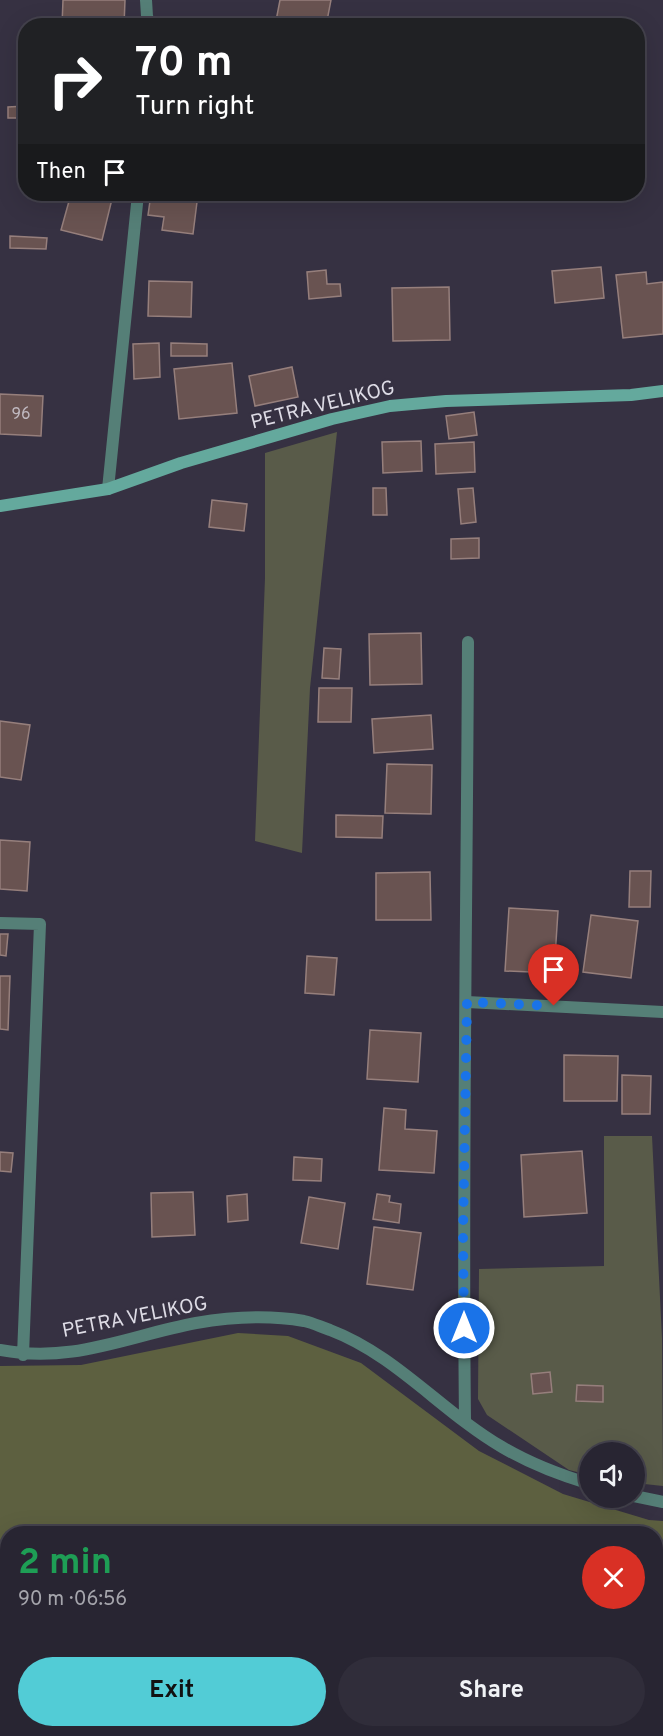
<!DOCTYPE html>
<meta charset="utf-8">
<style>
body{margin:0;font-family:Overpass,sans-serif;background:#302d3a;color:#f1f3f6;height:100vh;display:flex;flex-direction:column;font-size:22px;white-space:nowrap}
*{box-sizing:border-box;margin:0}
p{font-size:20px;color:#a5a5ac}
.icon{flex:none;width:33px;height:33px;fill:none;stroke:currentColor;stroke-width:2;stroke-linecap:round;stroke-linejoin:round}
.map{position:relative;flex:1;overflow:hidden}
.sheet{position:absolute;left:0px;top:1526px;width:663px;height:212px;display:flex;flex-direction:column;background:#282532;border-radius:24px 24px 0 0;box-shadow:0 6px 24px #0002,0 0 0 2px #44424d}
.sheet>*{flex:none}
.top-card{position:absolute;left:18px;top:18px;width:627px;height:183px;border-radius:24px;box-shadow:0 6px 24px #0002,0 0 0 2px #44424d;background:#202124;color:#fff;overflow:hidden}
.controls{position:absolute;left:579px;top:1442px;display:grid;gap:12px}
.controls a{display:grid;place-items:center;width:66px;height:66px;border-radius:50%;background:#282532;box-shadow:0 6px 24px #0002,0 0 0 2px #44424d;font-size:30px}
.pin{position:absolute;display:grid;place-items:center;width:51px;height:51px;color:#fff;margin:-62px -26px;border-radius:50% 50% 50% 0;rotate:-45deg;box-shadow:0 0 6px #0007}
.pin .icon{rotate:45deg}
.me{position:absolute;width:66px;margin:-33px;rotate:0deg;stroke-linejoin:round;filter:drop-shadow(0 0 4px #0008)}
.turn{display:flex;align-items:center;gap:21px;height:126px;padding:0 18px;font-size:27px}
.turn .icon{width:78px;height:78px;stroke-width:2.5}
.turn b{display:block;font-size:42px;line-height:51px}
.then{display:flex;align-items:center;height:57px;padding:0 18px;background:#0003;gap:12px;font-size:22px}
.round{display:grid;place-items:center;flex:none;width:63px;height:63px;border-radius:32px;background:#302d3a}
.headline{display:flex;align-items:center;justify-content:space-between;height:102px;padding:0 18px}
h1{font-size:36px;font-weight:700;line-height:45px;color:#1e9e55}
.button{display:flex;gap:12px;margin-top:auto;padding:12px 18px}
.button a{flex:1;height:69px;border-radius:36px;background:#52ccd6;color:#111;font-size:24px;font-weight:700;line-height:69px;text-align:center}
.button a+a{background:#302d3a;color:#f1f3f6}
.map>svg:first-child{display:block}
</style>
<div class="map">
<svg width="663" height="1736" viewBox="0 0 663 1736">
<rect width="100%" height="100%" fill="#363142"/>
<path fill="#595b49" d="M337,432l-27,256 -8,165 -47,-12 10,-263v-125z
M604,1136h48l10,202 1,148 -28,-3 -1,-31h-44l-1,23 -20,-5 -82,-55 -9,-16 1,-130 125,-3z"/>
<path fill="#5d6040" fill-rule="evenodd" d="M238,1333l50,3 73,27 118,88 84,43 86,26 14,1v215h-663v-370l81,-1zM8,1533h648v197h-648z"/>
<path fill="#695351" stroke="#967f7c" stroke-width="1.5" d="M63,0h62l-1,26 -62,-1z
M280,0h51l-5,26h-51z
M26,106v12h-18v-11z
M71,194h20l21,5 -10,41 -41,-10z
M151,194h47l-5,40 -31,-4 2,-13 -16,-2z
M10,236l37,2 -1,11 -36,-1z
M601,267l3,31 -49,5 -3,-32z
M326,270l1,14h13l1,12 -32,3 -2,-27z
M646,272l1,12 16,-2v52l-40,4 -7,-63z
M149,281l43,1 -1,35 -43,-1z
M449,287l1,53 -57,1 -1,-53z
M159,343l1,34 -26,2 -1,-35z
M171,343l36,1v12h-36z
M232,363l5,50 -58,6 -5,-50z
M292,367l6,30 -43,9 -6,-30z
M0,394l43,2 -2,40 -41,-2z
M474,412l3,23 -28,4 -3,-23z
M421,441l1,30 -39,2 -1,-31z
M474,442l1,30 -39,2 -1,-30z
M373,488h13l1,27h-14z
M473,488l3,34 -15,2 -3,-35z
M212,500l35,4 -3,27 -35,-4z
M479,538v20l-28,1v-20z
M421,633l1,51 -52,1 -1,-51z
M324,648l17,1 -2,30 -17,-1z
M319,688h33l-1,34h-33z
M431,715l2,34 -59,4 -2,-34z
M0,721l30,4 -9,55 -21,-3z
M387,764l45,1 -1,49 -46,-1z
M336,815l47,1 -1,22 -46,-1z
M0,840l30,2 -3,49 -27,-2z
M630,871h21l-1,36h-21z
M430,872l1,48h-55v-47z
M509,908l49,3 -4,62 -49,-2z
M591,915l47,6 -7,57 -48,-6z
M0,934h8l-2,22 -6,-1z
M307,956l30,2 -3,37 -29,-2z
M0,976h10l-2,54 -8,-1z
M370,1030l51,3 -3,49 -51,-3z
M564,1055l54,1 -1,45h-53z
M622,1075l29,1 -1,38h-28z
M384,1108l22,2 -1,19 32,2 -3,42 -55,-3z
M582,1151l5,62 -63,4 -3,-62z
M0,1152l13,1 -2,19 -11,-1z
M294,1157l28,2 -1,22 -28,-1z
M193,1192l2,43 -43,2 -1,-44z
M247,1194l1,26 -20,2 -1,-26z
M377,1194l13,2 -1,6 12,2 -2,19 -26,-4z
M309,1197l36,6 -7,46 -37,-6z
M374,1227l47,6 -8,57 -46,-6z
M550,1372l2,20 -19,2 -2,-20z
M577,1385l26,1v16l-27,-1z"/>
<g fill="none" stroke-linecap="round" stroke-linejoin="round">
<path stroke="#557f77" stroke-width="12" d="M146,0l1,16 3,10
M108,489l30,-295
M0,923l40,1 -17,431
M467,1002l196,10
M0,1350c73,14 127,-14 196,-27 35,-6 73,-8 108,-2 9,2 17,6 26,9 66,25 112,82 172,117 27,16 58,28 88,37
M465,1420c-3,-259 2,-519 3,-778
M634,1496l29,6"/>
<path stroke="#64a99d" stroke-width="12" d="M0,506l108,-17 73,-26 151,-44 58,-13 56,-5 185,-6 32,-4"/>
</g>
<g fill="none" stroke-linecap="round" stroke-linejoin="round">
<path stroke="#1a73e8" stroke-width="10" stroke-dasharray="0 18" d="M464,1328l-1,-93 4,-233 87,4"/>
</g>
<g text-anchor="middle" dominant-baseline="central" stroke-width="4.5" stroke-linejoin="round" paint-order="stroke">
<g font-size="16" fill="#c0b9c0">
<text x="21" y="415">96</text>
</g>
<g font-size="20" fill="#dddbe5" stroke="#363142">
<text transform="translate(323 406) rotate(-14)">PETRA VELIKOG</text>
<text transform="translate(135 1318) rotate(-11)">PETRA VELIKOG</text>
</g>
</g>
</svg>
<div class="controls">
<a><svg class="icon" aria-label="sound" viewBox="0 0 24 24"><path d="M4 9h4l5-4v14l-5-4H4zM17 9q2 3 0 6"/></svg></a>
</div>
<div class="pin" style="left:554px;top:1006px;background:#d93025"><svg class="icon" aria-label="arrive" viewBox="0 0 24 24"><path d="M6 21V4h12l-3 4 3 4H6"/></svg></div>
<svg class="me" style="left:464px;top:1328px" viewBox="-20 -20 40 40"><circle r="17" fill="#1a73e8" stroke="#fff" stroke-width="3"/><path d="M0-11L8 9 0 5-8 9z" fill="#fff"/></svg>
<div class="top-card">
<div class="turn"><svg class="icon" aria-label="right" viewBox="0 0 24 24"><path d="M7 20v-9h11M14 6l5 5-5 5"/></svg><div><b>70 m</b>Turn right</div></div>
<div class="then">Then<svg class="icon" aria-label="arrive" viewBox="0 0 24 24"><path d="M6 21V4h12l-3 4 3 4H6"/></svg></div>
</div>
<section class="sheet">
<div class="headline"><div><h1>2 min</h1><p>90 m · 06:56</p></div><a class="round" style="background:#d93025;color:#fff"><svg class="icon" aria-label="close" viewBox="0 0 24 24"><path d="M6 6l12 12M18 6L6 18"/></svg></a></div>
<div class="button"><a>Exit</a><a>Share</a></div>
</section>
</div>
